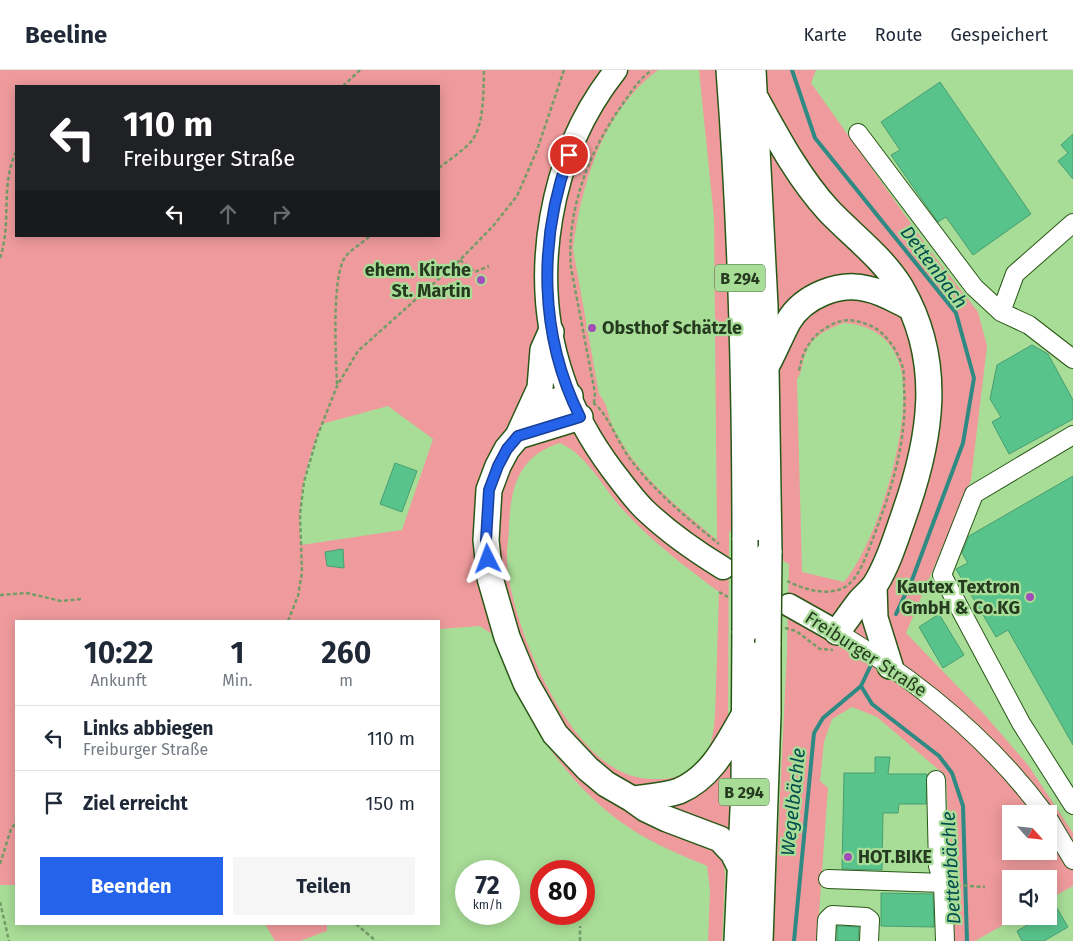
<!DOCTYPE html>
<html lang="de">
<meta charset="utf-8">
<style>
body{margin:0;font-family:"Fira Sans",sans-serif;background:#f6f6f7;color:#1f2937;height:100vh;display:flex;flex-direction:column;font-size:19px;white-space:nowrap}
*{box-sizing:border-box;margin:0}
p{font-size:16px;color:#747a83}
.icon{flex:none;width:28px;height:28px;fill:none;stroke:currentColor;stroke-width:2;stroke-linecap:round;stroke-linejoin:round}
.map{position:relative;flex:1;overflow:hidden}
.panel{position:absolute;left:15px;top:550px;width:425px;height:305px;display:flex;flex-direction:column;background:#fff;border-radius:0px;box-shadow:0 2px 12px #0003}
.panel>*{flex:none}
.guide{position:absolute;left:15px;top:15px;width:425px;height:152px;border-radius:0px;box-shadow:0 2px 12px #0003;background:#202124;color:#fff;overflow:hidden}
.needle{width:32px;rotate:117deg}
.fabs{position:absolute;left:1002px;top:735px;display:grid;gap:10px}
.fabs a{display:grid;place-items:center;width:55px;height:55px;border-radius:0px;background:#fff;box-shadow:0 2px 12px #0003;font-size:25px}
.speed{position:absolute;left:455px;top:790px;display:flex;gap:10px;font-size:25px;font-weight:700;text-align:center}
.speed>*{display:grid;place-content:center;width:65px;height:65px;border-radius:50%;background:#fff;box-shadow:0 2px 12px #0003;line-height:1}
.speed small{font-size:12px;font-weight:400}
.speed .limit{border:8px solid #d22;background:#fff;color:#111}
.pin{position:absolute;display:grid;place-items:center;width:42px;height:42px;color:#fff;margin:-21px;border:2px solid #fff;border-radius:50%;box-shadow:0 1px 5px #0007}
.me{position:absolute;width:55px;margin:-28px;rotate:357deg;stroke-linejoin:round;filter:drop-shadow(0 0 4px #0008)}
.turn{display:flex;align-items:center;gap:18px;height:105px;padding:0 25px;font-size:22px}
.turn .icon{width:65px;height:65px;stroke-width:2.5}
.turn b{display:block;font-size:35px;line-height:42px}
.lanes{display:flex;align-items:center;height:48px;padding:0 25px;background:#0003;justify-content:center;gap:25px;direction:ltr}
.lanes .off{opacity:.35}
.eta{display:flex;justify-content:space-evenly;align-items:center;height:85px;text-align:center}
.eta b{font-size:30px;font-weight:700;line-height:35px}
.button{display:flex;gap:10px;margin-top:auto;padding:10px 25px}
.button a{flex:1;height:58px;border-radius:0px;background:#2563eb;color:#fff;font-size:20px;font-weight:700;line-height:58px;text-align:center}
.button a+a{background:#f6f6f7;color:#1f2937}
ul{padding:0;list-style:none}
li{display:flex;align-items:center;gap:15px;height:65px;padding:0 25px;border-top:1px solid #e0e1e3}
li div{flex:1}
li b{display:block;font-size:19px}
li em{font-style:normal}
header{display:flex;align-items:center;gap:30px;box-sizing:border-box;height:70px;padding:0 25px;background:#fff;border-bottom:1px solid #e0e1e3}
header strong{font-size:24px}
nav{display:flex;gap:28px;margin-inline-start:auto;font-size:18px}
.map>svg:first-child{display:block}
</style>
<header>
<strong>Beeline</strong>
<nav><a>Karte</a><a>Route</a><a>Gespeichert</a></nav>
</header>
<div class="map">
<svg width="1073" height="871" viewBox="0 0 1073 871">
<rect width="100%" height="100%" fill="#a8dd97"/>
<path fill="#ef9b9d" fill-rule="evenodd" d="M0,0h658c-55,41 -77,114 -85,179l26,145c9,11 8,18 13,31 3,8 9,16 13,23 23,36 60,65 92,92l-3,-322 -15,-148h117l-5,13 121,170 46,59 9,34 -16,134 -65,153 78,81 44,51 45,68v53l-24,13v-20h-38v37h8l-44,25h-21l-8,-165 -69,-59 -25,-10 -20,12 -8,23 -4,39 8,7 -11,153h-44l14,-289 2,-88 -60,-33 -1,195 6,26 -2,84 -9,24 2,15 -3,66h-14l2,-51 -3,-24c-26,-11 -53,-22 -76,-37 -63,-41 -115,-118 -133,-191l-18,-12 -41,3v-8h-423v264h-16zM16,16h423v150h-423zM844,253c29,2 50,17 57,47 12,51 -23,172 -57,212l-42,-10 -5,-193c6,-8 5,-18 9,-27 7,-17 22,-23 38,-29zM388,336l45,33 -31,91 -101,15c-5,-41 5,-84 21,-121zM560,373c28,12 44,47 65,69 28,31 61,55 94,80 -1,32 -2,63 -3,95 -1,20 0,45 -8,63 -7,18 -27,28 -45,29 -15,0 -27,0 -41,-7 -59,-27 -110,-146 -115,-209 -1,-12 2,-25 2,-37 2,-39 9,-70 51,-83zM343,480l1,17 -17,-1 -2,-14zM1011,744h38v37h-38z
M265,854h62v7l-27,10h-25z"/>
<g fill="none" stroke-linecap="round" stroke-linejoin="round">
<path stroke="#2f8a84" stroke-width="4" d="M792,0l23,68 141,175 18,65 -11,65 -51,137 -16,34
M861,616l11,18 67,52 13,17 11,33 4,135
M861,616l9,-19
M794,871l20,-208 9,-15 38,-32"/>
</g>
<path fill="#59c38c" stroke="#489e71" d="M940,12l91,132 -58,41 -27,-38 -8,5 -13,-18 -34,-49 9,-5 -19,-28z
M1073,64v45l-15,-18 10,-8 -7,-8z
M1032,275l16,9 25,46v19l-64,35 -17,-32 9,-5 -11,-18 7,-34z
M395,393l22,8 -15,41 -22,-8z
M1073,406v269l-65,-115 -12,7 -40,-68 12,-6 -6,-10 7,-17z
M343,479l1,19 -17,-2 -2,-14z
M939,544l25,41 -21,13 -24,-41z
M875,687h15l-2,17h39l-1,30h-27l-1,9h-15l-1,57 -40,-1 2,-96h31z
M881,823l52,1 1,33 -53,-1z
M1057,838l11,19 -24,14h-22l-5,-10 26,-15h6v-3z
M837,856l22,1 -1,14h-21z"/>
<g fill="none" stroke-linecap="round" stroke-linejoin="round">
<g stroke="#295816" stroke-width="20">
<path id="minor" d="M858,63l116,154 27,25 28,13 44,34
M1001,242l14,-38 58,-51
M1073,365l-99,59 -32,81 79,148 52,82
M837,562c80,48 152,106 208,182
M936,710l2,86 5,17 2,58
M1049,750l24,40
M828,809l115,4
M826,871l1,-21 5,-5 34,2 4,3 -1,21"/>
</g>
<g stroke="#295816" stroke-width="25">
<path id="major" d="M616,0c-67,84 -88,207 -53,308 11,34 29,65 50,93 10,13 20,27 31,38 24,23 51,42 79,59
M789,535l48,27"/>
</g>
<g stroke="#295816" stroke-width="28">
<path id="highway" d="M729,0c12,156 16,313 16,470
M753,0l12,236 4,247
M755,27c22,40 43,80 74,114 24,25 54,47 72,77 43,74 30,151 3,227 -8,23 -16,49 -29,70 -4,6 -11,11 -15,16 -8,10 -15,21 -23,31
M551,262l-8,18 -3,38 -22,48 -11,13 -9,17 -9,24 -3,50 4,38 17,59 19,46 29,51 33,35 18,15 26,15 14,10 21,10 53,20 13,14 8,16
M768,293c7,-13 13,-28 20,-41 15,-26 52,-41 80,-33 15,3 29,12 42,18
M530,343l18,-9 22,-8
M518,366l62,-19
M874,516l1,32 15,48
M632,729c16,-2 33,-3 47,-8 33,-14 48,-47 65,-76
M737,871l7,-153 1,-157
M760,871l8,-227v-71"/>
</g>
<path stroke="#749c67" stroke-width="2.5" stroke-dasharray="4 2.5" stroke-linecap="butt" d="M343,16l17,-16
M439,98c10,-8 22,-16 31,-25 15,-17 13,-51 14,-73
M0,188c12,-35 0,-72 16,-106
M460,190l15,12 14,-6
M337,314c-1,-25 -6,-111 9,-128 6,-7 16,-13 24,-20
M593,333c12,6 27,43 37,56 25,33 57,59 89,85
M594,333l1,-10 -24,-125c-5,-57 18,-117 51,-163 9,-13 17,-26 30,-35
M787,511c16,8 41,16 58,6 13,-8 20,-28 25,-41 20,-51 38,-104 34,-159 0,-6 0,-13 -1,-19 -5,-17 -17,-36 -34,-43 -12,-5 -24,-7 -36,-1 -21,10 -30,25 -34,47
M719,522l9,5
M0,525l27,-2 34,8 21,-2
M288,551l10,-25 4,-24 -2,-58 4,-32 13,-45 20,-51 21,-35 102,-91 33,-34 24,-30 20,-46 27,-80
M785,558l11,3 24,18 13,1
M0,794l11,-35 5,-6
M957,815l28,2
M0,832l9,39
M356,854l20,17
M580,871v-15"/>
<use href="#minor" stroke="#fff" stroke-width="18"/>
<use href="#major" stroke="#fff" stroke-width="22"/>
<use href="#highway" stroke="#fff" stroke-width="25"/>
<g stroke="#295816" stroke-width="28" stroke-linecap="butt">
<path id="highway-bridge" d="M745,470v91
M768,573l1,-90"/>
</g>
<use href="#highway-bridge" stroke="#fff" stroke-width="25"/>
</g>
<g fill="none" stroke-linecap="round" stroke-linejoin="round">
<g stroke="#184099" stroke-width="12">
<path id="route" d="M488,489l-2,-19 3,-50 9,-24 9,-17 11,-13 62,-19c-41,-82 -42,-176 -11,-262"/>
</g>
<use href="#route" stroke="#2563eb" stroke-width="9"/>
</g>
<g fill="#a14cb9" stroke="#a8dd97" stroke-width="2">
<circle cx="481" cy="210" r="5"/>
<circle cx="592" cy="258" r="5"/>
<circle cx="1030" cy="527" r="5"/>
<circle cx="848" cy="787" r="5"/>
</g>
<g text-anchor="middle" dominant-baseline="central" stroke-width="4.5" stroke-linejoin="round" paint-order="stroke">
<g fill="#a8dd97" stroke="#4c6b42" stroke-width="1">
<rect x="715" y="194.5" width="50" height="27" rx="4"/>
<rect x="719" y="708.5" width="50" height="27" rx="4"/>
</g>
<g font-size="16" font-weight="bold" fill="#253a1e">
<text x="740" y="208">B 294</text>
<text x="744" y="722">B 294</text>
</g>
<g font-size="18" font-weight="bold" fill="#253a1e" stroke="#a8dd97" text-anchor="end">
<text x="471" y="200">ehem. Kirche<tspan x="471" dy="21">St. Martin</tspan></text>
<text x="602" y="258" text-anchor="start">Obsthof Schätzle</text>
<text x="1020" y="517">Kautex Textron<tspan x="1020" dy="21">GmbH &amp; Co.KG</tspan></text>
<text x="858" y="787" text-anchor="start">HOT.BIKE</text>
</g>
<g font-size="18" fill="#253a1e" stroke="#a8dd97">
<text transform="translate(866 584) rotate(33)">Freiburger Straße</text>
</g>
<g font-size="19" font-style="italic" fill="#054e50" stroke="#a8dd97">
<text transform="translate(934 197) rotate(53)">Dettenbach</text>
<text transform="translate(793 732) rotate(-84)">Wegelbächle</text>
<text transform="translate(951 798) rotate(-93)">Dettenbächle</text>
</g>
</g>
</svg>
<div class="fabs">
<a><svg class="needle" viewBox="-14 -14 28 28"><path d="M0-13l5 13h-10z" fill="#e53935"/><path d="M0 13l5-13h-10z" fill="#747a83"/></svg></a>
<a><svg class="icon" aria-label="sound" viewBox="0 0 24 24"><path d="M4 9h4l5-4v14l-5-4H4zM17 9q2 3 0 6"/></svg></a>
</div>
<div class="speed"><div>72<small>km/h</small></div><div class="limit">80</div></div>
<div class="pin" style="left:569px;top:85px;background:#d93025"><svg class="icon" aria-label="arrive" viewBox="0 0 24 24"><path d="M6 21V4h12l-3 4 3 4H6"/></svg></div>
<svg class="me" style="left:488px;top:489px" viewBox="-20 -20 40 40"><path d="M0-17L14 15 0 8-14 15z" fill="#2563eb" stroke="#fff" stroke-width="4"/></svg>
<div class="guide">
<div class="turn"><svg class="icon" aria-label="left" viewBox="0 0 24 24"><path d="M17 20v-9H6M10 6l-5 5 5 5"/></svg><div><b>110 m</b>Freiburger Straße</div></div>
<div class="lanes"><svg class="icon" aria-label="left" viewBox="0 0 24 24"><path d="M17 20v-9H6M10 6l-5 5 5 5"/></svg><svg class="icon off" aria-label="ahead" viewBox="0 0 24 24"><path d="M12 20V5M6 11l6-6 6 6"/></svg><svg class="icon off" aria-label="right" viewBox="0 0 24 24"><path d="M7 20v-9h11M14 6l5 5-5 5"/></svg></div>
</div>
<section class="panel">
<div class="eta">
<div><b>10:22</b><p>Ankunft</p></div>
<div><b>1</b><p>Min.</p></div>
<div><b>260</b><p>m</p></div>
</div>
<ul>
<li><svg class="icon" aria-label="left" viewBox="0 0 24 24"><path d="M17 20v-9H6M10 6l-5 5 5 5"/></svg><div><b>Links abbiegen</b><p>Freiburger Straße</p></div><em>110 m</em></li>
<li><svg class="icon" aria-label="arrive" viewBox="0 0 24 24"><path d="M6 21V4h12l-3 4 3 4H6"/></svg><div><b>Ziel erreicht</b></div><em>150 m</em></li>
</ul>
<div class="button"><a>Beenden</a><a>Teilen</a></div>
</section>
</div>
